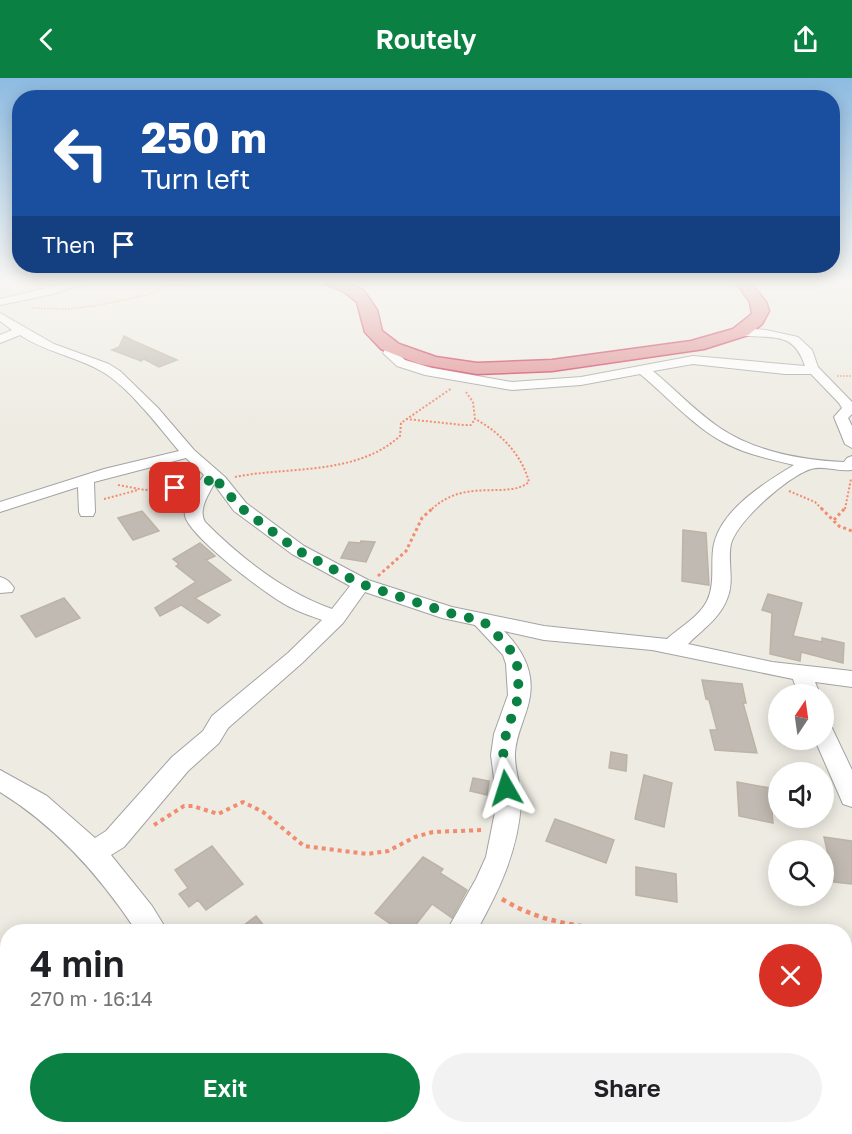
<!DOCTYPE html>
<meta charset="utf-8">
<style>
body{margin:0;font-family:"Golos Text",sans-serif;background:#f2f2f2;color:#202124;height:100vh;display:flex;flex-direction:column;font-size:22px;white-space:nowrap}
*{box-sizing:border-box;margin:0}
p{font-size:20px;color:#757577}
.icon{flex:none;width:33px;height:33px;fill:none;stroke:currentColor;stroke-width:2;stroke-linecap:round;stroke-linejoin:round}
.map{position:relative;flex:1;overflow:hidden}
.drawer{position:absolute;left:0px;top:846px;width:852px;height:210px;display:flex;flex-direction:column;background:#fff;border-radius:24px 24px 0 0;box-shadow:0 3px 15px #0003}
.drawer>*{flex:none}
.guide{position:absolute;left:12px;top:12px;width:828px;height:183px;border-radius:24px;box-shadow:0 3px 15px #0003;background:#1a4fa0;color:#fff;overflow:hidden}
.needle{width:39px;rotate:13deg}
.controls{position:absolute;left:768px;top:606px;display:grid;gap:12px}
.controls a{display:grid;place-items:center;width:66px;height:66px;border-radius:50%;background:#fff;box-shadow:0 3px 15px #0003;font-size:30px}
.pin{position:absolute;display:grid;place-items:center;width:51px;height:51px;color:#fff;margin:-26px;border-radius:12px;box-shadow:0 3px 9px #0006}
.me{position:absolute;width:66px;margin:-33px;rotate:354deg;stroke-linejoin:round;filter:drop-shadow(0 0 4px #0008)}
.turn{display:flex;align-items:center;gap:21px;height:126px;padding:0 30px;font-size:27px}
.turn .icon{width:78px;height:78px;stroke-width:2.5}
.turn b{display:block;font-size:42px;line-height:51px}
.then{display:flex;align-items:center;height:57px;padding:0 30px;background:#0003;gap:12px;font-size:22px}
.round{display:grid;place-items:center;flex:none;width:63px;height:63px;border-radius:32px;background:#f2f2f2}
.overview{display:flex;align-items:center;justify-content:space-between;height:102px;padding:0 30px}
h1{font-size:36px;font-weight:600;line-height:45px}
.cta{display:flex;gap:12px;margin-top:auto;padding:12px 30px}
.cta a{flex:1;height:69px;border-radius:36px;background:#0b8043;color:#fff;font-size:24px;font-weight:600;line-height:69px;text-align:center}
.cta a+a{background:#f2f2f2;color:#202124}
header{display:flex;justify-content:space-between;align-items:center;height:78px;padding:0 30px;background:#0b8043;color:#fff;font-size:27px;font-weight:600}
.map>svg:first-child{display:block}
</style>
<header><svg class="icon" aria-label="back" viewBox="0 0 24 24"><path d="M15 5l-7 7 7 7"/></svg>Routely<svg class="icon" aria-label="share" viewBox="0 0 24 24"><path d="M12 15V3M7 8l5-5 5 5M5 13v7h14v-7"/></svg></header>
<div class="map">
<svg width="852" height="1056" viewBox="0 0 852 1056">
<rect width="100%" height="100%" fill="#edebe2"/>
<path fill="#c1bab2" stroke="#bdb3a5" stroke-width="1.5" d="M124,258l10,5 43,19 -18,7 -15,-8 -3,2 -29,-11 7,-3z
M142,433l17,20 -26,9 -15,-22z
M683,452l23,3 3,52 -27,-4z
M361,463l14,1 -9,20 -25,-4 8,-16 11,1z
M200,465l15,13 -9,4 25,20 -36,18 25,17 -12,8 -27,-18 -21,11 -5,-8 41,-26 -20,-16 3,-2 -6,-5z
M768,516l34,9 -9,33 29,6v-4l22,5 -1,20 -42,-11 -1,9 -30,-7 2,-41 -10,-3z
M64,520l16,20 -44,19 -15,-21z
M702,602l40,4 4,19h-3l14,50 -42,-3 -5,-20h7l-8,-30 -3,-1z
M611,674l16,3 -1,16 -17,-3z
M644,697l28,8 -8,44 -29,-8z
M473,700l16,3 -2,14 -17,-4z
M737,704l33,6 3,35 -34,-7z
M555,741l59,21 -8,23 -60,-22z
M824,759l28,4v43l-18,-2z
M212,768l31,38 -37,26 -8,-10 -9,7 -10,-13 9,-6 -13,-18z
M423,779l20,12 -3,4 27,17 -15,28 -20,-14 -22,28h-8l-27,-19z
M636,789l40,7 1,28 -41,-7z
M256,838l13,16h-34z"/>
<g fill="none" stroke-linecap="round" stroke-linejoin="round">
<g stroke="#a3a3a3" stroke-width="2">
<path id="minor" d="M76,203h16l-39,13 -53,11v-6z
M0,235l54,31 55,20 11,7 38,37 36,42 31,27 21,26 58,43 64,34 84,27 92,19 123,13c13,-12 32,-22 40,-38 8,-16 4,-35 6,-51 4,-38 51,-67 81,-85 -24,-6 -49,-11 -71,-23 -31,-17 -55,-45 -83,-68l-59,11 -69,5 -87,-15 -28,-9 -14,-13 5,-9h8l2,3 -2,5 9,8 27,8 80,14 69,-5 112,-21 112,10c-10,-30 -24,-28 -53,-30 -7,0 -13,0 -18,-4l6,-4 26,2 32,7 14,13 6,17 34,35v12l-4,4 4,8v22l-7,-4 -11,-27 8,-9 -3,-5 -28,-29h-26l-92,-10 -40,7c23,19 43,41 67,57 36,24 82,32 124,34l3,-4 5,-2v14c-14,2 -28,-5 -41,-1 -23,7 -74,52 -80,75 -4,18 4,37 -4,55 -7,19 -25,31 -39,45l84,18 80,9v16l-37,-5 5,12h-22l-5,-15 -141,-29 -108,-10 -40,-9c17,18 30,38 26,65 -3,20 -14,37 -15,57 -1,17 7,34 6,50 -3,48 -22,88 -45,129h-30l30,-53 10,-22 11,-55 -6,-47 3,-21 14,-39 -2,-31 -3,-9 -28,-30 -33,-7 -77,-26 -22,31 -41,40 -74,65 -9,15 -31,28 -64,76 -13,8 41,51 16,26h-31c-37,-56 -80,-105 -137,-140v-22l47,26 48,42 11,-7 66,-74 31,-26 9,-15 76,-63 34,-33c-11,-4 -23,-8 -34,-14 -20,-10 -98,-69 -103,-90 -2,-13 12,-31 19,-41l-18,-17 -92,24 1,30 -2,4h-12l-2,-4 -1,-25 -78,25v-10l104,-33 75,-18c-20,-24 -51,-65 -78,-80 -26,-15 -56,-19 -81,-36l-20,8v-8l12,-5 -12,-9zM214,406l20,27 58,43 58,32 -18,23c-48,-17 -91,-51 -127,-87 -7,-12 3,-27 9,-38z
M0,499c7,2 10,5 14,11l-2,4 -12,1z
M824,647l8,3 20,42v37l-9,-3 -28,-64h9z
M157,1048h40l-3,8h-40z
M232,1048h34l2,8h-34z"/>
</g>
<g stroke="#cc2d50" stroke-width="3">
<path id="highway" d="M323,203h23l18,10 13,19 5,21 17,13 37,13 41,6 75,-3 139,-19 42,-12 19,-15 -2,-12 -15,-21h14l17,21 3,9 -7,13 -14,11 -44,14 -152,22 -75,3 -58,-10 -38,-15 -16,-17 -8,-30 -14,-11 -17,-7z"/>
</g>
<path stroke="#f18c6f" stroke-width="1.5" stroke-dasharray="1.5 1.5" stroke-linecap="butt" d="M32,230l37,1 31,-4 46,-10 23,-9 42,-5
M837,298h15"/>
<path stroke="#f18c6f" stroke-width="2" stroke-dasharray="2 2" stroke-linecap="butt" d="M406,341l57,6h8l4,-6
M235,399c54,-11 121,-1 165,-41l1,-13 51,-35
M118,407l27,5 41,-3
M789,413l26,11 7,7
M104,421l34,-9
M432,431c34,-32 76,-9 97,-27 -7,-27 -29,-50 -54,-63l-2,-17 -7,-10
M845,431l6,-30"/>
<path stroke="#f18c6f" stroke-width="3" stroke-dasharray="3 3" stroke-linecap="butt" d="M821,430l18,18 13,5
M834,442l11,-12
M378,498l28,-25 16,-33 11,-10"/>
<path stroke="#f18c6f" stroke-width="4" stroke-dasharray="4 4" stroke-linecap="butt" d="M154,747l30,-19h9l25,8 25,-12 20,10 41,34 63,8 21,-3 27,-14 18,-5 50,-2"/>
<path stroke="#f18c6f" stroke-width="4.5" stroke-dasharray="4.5 4.5" stroke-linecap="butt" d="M502,821c42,26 87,29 135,32"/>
<use href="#minor" fill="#fff" fill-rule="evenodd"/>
<use href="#highway" fill="#e18d92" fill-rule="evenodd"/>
</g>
<linearGradient id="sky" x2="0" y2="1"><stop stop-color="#8dbbe2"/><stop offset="0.58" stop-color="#f7f6f2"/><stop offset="1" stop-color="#f7f6f2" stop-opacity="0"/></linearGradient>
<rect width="852" height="351" fill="url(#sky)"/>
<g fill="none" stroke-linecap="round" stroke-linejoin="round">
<path stroke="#0b8043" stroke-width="10" stroke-dasharray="0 18" d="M175,410l32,-4 5,-9 28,32 57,43 64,34 88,29 34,8 19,19 10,12 5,12 2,31 -13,39 -3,22 3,32"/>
</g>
</svg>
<div class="controls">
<a><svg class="needle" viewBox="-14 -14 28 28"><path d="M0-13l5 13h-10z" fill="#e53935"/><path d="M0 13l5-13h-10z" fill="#757577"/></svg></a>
<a><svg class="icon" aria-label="sound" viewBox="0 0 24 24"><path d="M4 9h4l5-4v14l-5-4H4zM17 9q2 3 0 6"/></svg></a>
<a><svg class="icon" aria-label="search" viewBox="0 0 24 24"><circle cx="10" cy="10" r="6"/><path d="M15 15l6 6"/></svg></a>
</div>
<div class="pin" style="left:175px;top:410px;background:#d93025"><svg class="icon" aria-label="arrive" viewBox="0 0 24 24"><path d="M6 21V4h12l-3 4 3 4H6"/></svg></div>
<svg class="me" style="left:506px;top:710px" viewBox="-20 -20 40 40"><path d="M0-17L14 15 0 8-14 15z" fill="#0b8043" stroke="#fff" stroke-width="4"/></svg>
<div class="guide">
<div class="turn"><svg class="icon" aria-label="left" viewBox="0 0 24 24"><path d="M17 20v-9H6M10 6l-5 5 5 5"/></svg><div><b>250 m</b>Turn left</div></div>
<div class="then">Then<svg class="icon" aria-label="arrive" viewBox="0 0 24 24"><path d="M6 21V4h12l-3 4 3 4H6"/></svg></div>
</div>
<section class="drawer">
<div class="overview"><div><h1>4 min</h1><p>270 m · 16:14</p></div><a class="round" style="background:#d93025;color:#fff"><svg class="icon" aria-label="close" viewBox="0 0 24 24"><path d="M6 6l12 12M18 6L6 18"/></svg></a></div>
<div class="cta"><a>Exit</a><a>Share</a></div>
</section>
</div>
